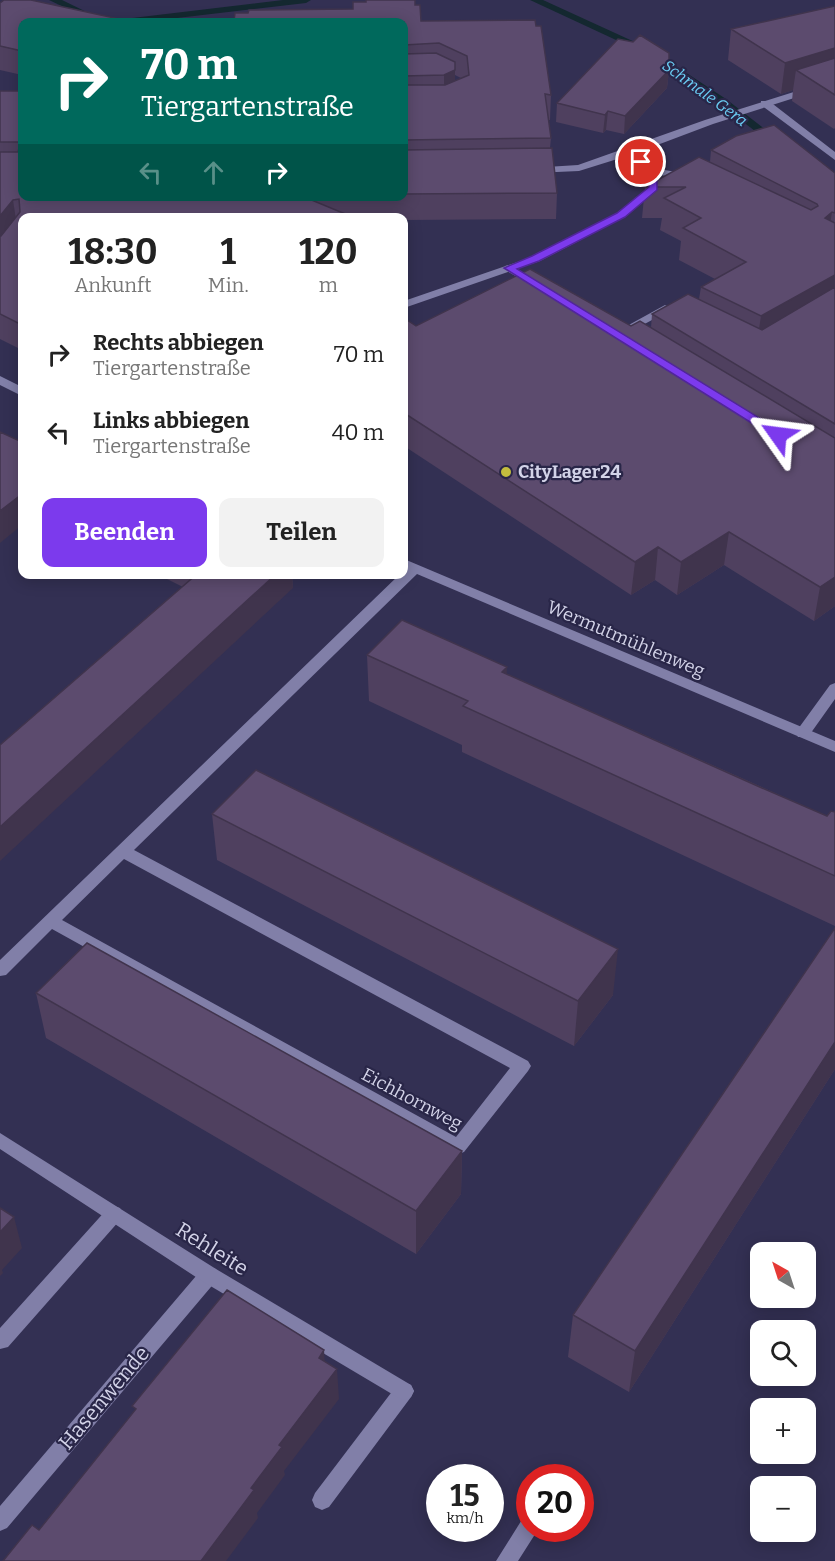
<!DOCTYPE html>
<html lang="de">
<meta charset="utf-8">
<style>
body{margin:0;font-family:Bitter,serif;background:#f2f2f2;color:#222;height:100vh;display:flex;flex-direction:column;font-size:22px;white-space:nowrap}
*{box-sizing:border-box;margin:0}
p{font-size:20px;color:#767676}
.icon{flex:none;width:33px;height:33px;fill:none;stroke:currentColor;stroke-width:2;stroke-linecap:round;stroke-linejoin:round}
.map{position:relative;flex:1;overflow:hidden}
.panel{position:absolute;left:18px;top:213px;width:390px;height:366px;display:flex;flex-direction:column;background:#fff;border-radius:12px;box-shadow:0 3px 15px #0003}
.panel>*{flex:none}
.guide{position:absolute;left:18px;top:18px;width:390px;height:183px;border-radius:12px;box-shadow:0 3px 15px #0003;background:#00695c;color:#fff;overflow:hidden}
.needle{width:39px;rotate:321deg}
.fabs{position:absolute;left:750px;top:1242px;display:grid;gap:12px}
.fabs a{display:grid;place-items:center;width:66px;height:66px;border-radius:12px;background:#fff;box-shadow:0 3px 15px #0003;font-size:30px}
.speed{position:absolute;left:426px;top:1464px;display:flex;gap:12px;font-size:30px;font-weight:700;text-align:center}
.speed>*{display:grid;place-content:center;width:78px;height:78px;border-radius:50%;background:#fff;box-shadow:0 3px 15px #0003;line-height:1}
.speed small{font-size:15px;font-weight:400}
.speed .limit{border:9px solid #d22;background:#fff;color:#111}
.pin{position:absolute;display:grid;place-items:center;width:51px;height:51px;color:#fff;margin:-26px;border:3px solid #fff;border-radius:50%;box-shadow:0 2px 6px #0007}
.me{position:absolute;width:66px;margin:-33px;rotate:301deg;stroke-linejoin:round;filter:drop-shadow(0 0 4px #0008)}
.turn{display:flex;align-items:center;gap:21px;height:126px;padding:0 24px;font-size:27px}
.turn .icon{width:78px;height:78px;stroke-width:2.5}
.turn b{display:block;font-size:42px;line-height:51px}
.lanes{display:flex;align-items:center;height:57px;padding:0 24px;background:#0003;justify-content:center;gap:30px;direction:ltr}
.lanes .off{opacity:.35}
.eta{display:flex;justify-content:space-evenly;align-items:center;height:102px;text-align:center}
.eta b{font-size:36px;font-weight:700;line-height:42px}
.cta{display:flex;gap:12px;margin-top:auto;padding:12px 24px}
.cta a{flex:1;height:69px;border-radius:12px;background:#7c3aed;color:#fff;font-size:24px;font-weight:700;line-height:69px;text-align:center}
.cta a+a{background:#f2f2f2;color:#222}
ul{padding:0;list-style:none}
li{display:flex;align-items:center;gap:18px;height:78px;padding:0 24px}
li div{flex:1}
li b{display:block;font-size:22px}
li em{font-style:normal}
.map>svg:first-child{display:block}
</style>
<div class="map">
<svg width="835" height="1561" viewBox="0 0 835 1561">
<rect width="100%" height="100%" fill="#333053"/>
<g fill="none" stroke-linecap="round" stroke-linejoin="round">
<path fill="#142830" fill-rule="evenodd" d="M49,0h13l45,22h-12z
M283,0h28l-5,3 -163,19h-24l5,-3z
M530,0h13l107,49 76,50 54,42 -9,2 -53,-40 -74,-50z"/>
<path fill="#817fa8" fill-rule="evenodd" d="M761,101h8l66,51v8l-74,-55z
M653,168l35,6 5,3 -5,3 -39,-7 -1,-2z
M509,265l32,17 2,2 -6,3 -4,-1 -28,-16v-4z
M665,305l9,4v4h-9l-39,21 -4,2 -6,-4z
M835,683v16l-27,38h-10l-2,-4 2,-4 32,-44z
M114,1206l6,2 3,6 -3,6 -112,127 -8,2v-21l108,-120z
M209,1267l7,2 2,6 -2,6 -209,247 -7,3v-25l202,-237z
M404,1382l7,3 3,6 -3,6 -82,110 -7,3 -7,-3 -3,-7 3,-7 82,-108z
M530,1515v13h9l-21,33h-22l27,-43z"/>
<path fill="#817fa8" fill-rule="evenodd" d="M835,79v6l-122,39 -77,29 22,18 1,17 -34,29 -85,44 -136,47v-7l128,-44 85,-44 32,-26 -1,-15 -21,-16 -48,15 -45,2 -5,-3 1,-2 48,-3 127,-45z
M0,376l22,11v9l-22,-11z
M404,559l431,182v11l-418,-178 -283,276 394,211 3,5 -3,5 -64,81 -6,2 -406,-225 -46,46 -6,1v-16l400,-386h4l2,-5 -2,-1zM124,859l386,209 -54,69 -394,-217z
M0,1133l216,136 195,116 3,6 -3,6 -7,3 -7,-3 -195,-116 -202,-132z"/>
</g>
<path fill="#4f405f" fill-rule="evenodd" d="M0,3l133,19 101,-1 119,-12 62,-4 6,16 115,5 15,69 -1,25h-2l3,18 -1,10 7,45 -1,26 -152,1v-2h-382v132l-22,-11v-248h22v105h382v-174h-382v53l-22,-5zM455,75l6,3 -6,3z
M835,6v122l-1,1 -42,-28 1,-11 -12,4 -53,-34 3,-31z
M669,70l-2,18 -43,46 -18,-4 -3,3 -47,-11 1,-19z
M711,150l124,23v433l-21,15 -90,-56 -47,30 -22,-15 -24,15 -227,-149v-128l12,8h215l20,2 1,-14 47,-15 2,-12 14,-8 -36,-19 2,-19 -21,-11 2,-12h-20l3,-31 65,-25z
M157,574h135l1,14 -110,-1z
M367,655l140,19 320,142 8,-4v114l-373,-174v-7l-93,-44z
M212,814l401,181 -39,51 -357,-186z
M835,928v141l-206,323 -61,-35 5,-42z
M36,993l426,158 -1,43 -45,60 -370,-216z"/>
<path fill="#40344d" d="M835,48v30l-39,-8 -3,20 -12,4 4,-31z
M455,70v25l-11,5v-25z
M669,70l-2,18 -43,46 1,-18z
M608,111l-2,19 -3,3 2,-18z
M13,200l4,26 -17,21v-31z
M832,212l-5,32 -2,-26z
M835,275v24l-79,49 5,-32z
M22,494v31l-22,18v-32z
M729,532l-5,33 -47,30 4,-33z
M658,547l-3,33 -24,15 4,-33z
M276,574h16l1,14 -293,273v-34z
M835,577v29l-21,15 6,-34z
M507,667l-2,46 -3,-41z
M618,949l-5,46 -39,51 4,-45z
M835,1042v27l-206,323 6,-41z
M462,1151l-1,43 -45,60v-43z
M14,1217l8,31 -20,22 1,3 -3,3v-44z
M324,1350l2,30 -7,-22z
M337,1369l2,30 -55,72 1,4 -28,38 1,5 -32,43h-25l78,-116z"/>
<path fill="#5c4b6e" stroke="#40344d" stroke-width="1.5" d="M4,0h27l102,22 101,-1 1,-8h13l1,-3 104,-1v-7h13v-2h49v5h5l1,16 114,-1 1,6h5l10,69 -6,-1 6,44 -147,2v1v-56h41l24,-10 -2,-19 -28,-13 -35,2v-23h-382v29l-22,-5v-43z
M835,6v42l-50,15 -54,-34z
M640,35l29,18v17l-44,46 -17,-5 -3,4 -48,-12 61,-64 15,3z
M436,53l19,9v8l-11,5 -40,1v-22z
M835,58v37l-39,-25z
M0,91h22v99l-1,2h1v4h280l53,22h-333v107l-22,-11v-78h1l19,-24 -1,-13 -6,1 -13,16v-64h18l2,-8 -2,-2h-18z
M774,125l61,48v40l-3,-1 -7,6 10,5v52l-74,41 -60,-29 45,-25 -63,-34 18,-10 -37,-20 22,-11h-41l54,-30 112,53 7,-4 -1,-2 -106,-54 25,-14z
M552,148l5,45 -153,1v-44z
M530,269l101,57 9,-5 195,117v139l-15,10 -91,-55 -48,30 -23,-15 -23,15 -231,-149v-95l12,8z
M835,287v137l-183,-110 36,-20 74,36z
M0,432l22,10v52l-22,17z
M197,574h79l-276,253v-82z
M402,620l105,47 -5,5 260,116 65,28 4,-5 4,1v64l-372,-170 5,-5 -101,-46z
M256,770l362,179 -40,52 -366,-187z
M835,928v114l-200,309 -62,-36z
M87,943l375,208 -46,60 -380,-218z
M0,1208l14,9 -14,15z
M227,1290l97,60 -5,8 18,11 -58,76 3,2 -31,41 3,2 -53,71h-198l29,-36 7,5 97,-121 -4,-3z"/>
<path fill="#7c3aed" stroke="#51269a" stroke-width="1.5" d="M638,160h6l13,11v19l-32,27 -86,44 -22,8 265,163v5h-8l-270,-169 28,-12 85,-43 32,-26 -1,-15 -10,-8z"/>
<circle fill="#c3bd3e" stroke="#292648" stroke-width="2" cx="506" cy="472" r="6"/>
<g text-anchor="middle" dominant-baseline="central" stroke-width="4.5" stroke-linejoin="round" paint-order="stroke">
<g font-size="16" font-style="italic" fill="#6acdf4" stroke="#292648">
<text transform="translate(705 93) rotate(36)">Schmale Gera</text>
</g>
<g font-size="18" font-weight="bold" fill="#d3d3e8" stroke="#292648" text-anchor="start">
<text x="518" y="472">CityLager24</text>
</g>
<g font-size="18" fill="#d3d3e8" stroke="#292648">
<text transform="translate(626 639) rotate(23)">Wermutmühlenweg</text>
<text transform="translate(412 1099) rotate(28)">Eichhornweg</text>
</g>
<g font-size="21" fill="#d3d3e8" stroke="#292648">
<text transform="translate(212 1249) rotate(32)">Rehleite</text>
<text transform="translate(104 1398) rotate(-50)">Hasenwende</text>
</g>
</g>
</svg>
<div class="fabs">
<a><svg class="needle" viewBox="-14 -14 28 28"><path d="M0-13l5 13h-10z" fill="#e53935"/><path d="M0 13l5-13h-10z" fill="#767676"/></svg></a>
<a><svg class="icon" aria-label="search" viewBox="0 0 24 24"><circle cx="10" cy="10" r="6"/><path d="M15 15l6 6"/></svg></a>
<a>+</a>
<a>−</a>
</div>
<div class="speed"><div>15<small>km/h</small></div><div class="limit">20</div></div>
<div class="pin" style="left:641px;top:162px;background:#d93025"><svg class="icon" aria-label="arrive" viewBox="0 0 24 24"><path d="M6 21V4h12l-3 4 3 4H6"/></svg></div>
<svg class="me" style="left:778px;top:435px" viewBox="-20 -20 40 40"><path d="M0-17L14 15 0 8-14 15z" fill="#7c3aed" stroke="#fff" stroke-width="4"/></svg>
<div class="guide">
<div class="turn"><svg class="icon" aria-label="right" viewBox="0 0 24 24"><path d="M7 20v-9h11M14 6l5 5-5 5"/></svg><div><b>70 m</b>Tiergartenstraße</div></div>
<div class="lanes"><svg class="icon off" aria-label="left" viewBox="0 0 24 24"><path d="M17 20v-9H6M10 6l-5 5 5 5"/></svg><svg class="icon off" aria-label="ahead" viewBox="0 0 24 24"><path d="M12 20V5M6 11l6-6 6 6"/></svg><svg class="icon" aria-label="right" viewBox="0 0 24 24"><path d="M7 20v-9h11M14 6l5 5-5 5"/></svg></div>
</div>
<section class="panel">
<div class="eta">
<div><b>18:30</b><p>Ankunft</p></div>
<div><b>1</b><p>Min.</p></div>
<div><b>120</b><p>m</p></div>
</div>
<ul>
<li><svg class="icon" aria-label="right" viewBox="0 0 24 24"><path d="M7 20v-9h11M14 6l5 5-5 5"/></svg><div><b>Rechts abbiegen</b><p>Tiergartenstraße</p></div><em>70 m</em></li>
<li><svg class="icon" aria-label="left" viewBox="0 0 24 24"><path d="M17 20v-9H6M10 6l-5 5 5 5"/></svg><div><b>Links abbiegen</b><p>Tiergartenstraße</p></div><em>40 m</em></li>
</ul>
<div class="cta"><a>Beenden</a><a>Teilen</a></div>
</section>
</div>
